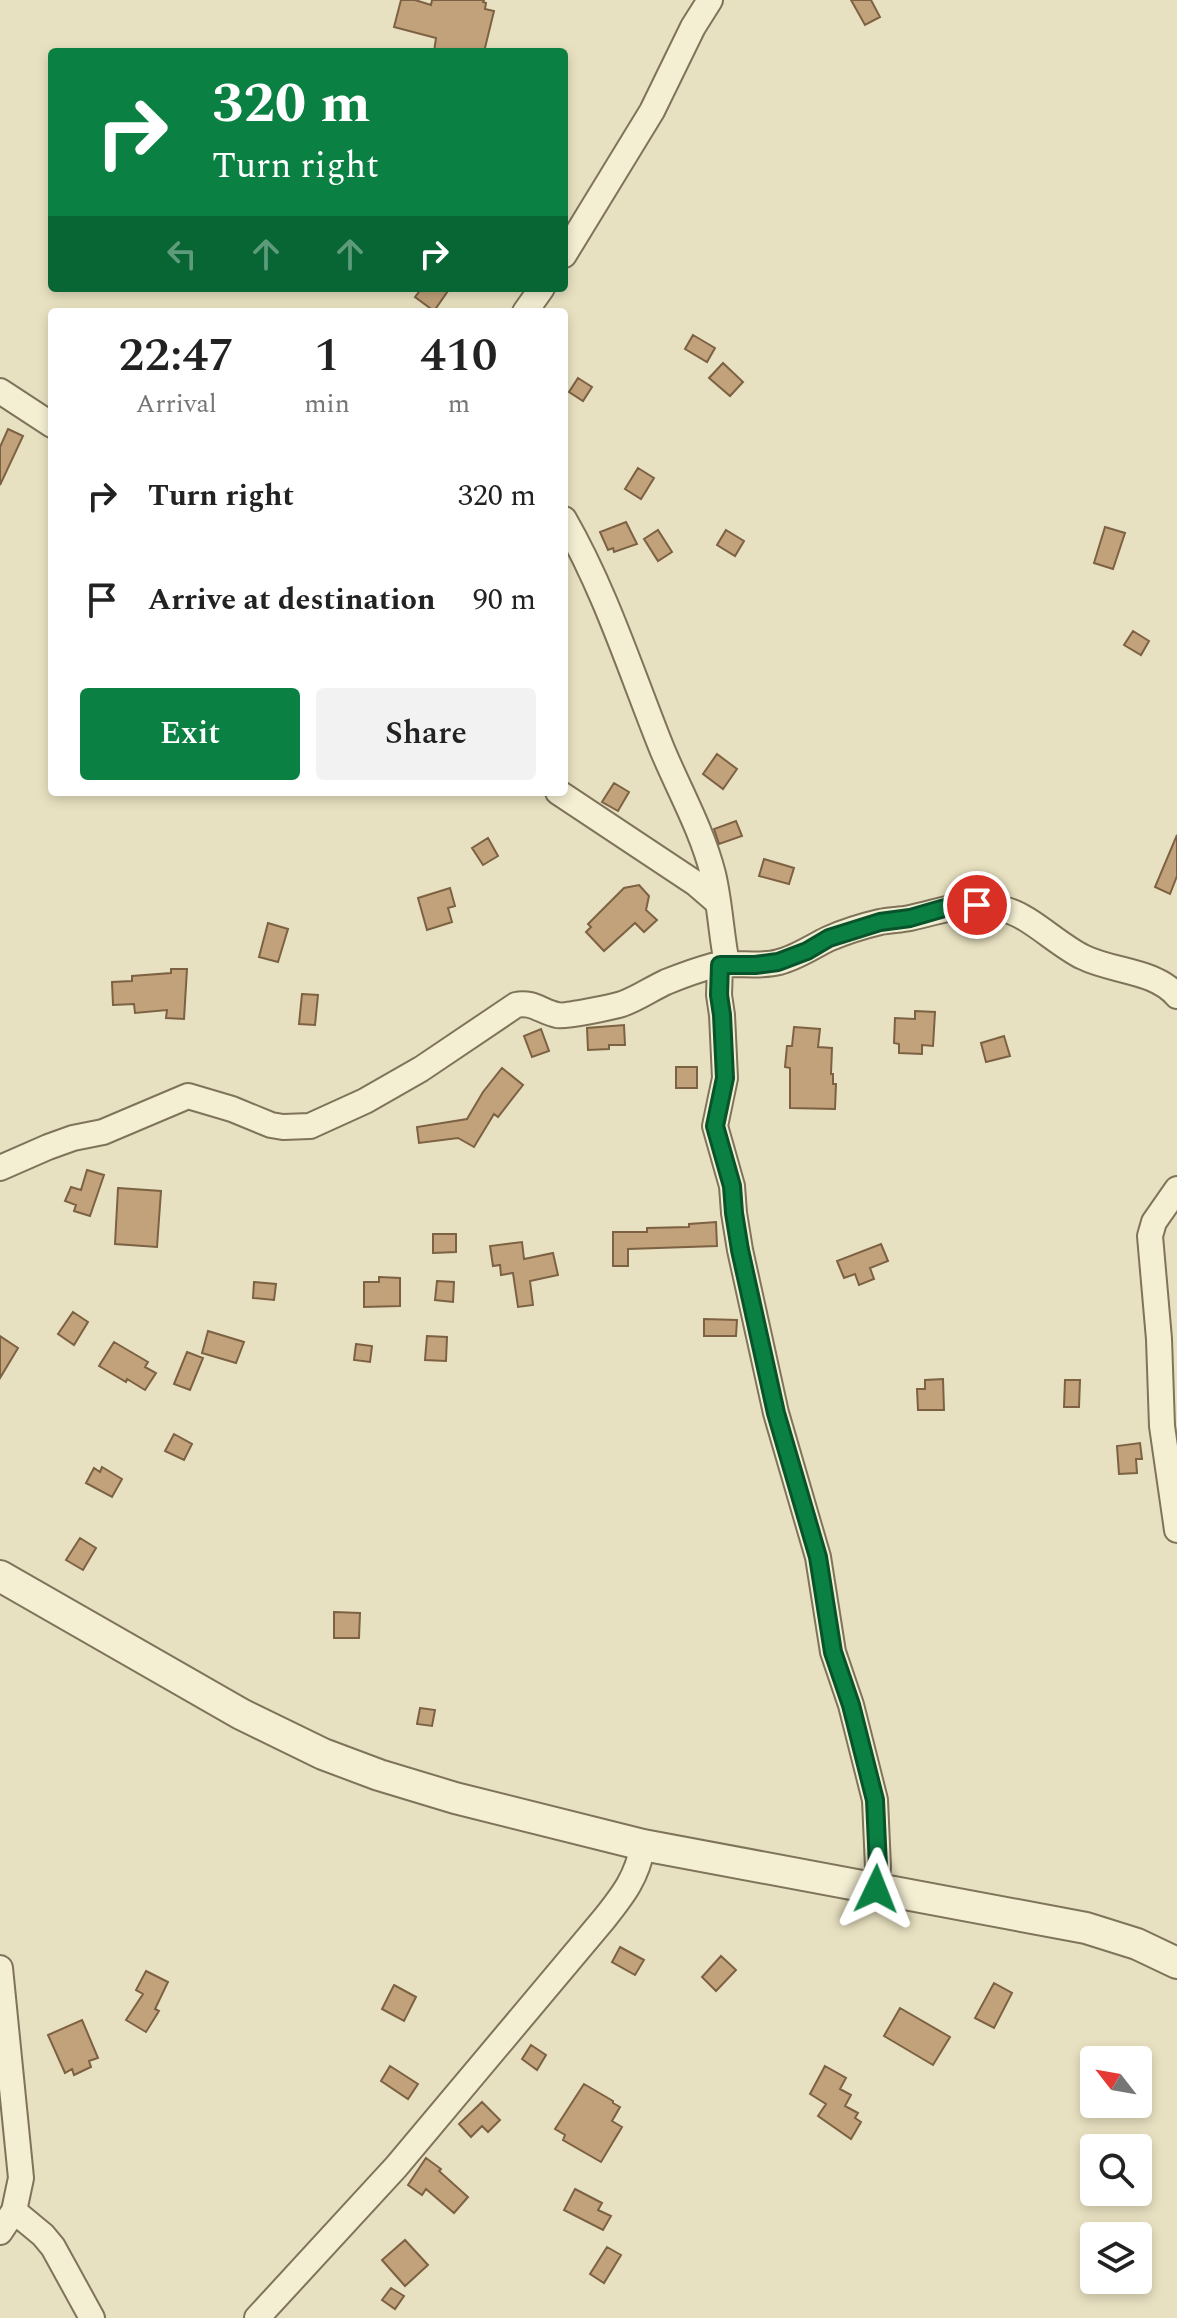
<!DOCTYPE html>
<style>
body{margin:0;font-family:Spectral,serif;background:#f2f2f2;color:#222;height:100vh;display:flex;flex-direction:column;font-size:30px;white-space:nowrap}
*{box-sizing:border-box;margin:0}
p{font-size:26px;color:#767676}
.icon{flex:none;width:44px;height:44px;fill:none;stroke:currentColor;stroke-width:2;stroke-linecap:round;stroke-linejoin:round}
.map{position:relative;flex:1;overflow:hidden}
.drawer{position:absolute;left:48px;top:308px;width:520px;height:488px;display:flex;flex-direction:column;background:#fff;border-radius:8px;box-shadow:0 4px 12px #0003}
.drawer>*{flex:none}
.banner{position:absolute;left:48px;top:48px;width:520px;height:244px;border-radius:8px;box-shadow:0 4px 12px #0003;background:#0b8043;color:#fff;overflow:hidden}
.needle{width:52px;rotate:301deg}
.fabs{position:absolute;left:1080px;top:2046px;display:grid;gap:16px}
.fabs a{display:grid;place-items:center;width:72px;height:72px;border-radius:8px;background:#fff;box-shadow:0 4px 12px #0003;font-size:40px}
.pin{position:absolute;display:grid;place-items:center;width:68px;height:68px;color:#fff;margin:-34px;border:4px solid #fff;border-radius:50%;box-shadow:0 2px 8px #0007}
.me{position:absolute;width:88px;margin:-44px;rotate:2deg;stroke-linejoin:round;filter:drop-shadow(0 0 6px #0008)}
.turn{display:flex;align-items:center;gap:28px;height:168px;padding:0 32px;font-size:36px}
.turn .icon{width:104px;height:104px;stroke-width:2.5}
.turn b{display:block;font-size:56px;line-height:68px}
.lanes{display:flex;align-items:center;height:76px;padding:0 32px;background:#0003;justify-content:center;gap:40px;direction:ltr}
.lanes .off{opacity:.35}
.eta{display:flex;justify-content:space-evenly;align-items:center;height:136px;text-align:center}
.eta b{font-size:48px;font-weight:600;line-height:56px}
.action{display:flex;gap:16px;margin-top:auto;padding:16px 32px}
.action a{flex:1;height:92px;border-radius:8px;background:#0b8043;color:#fff;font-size:32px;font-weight:600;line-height:92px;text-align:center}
.action a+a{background:#f2f2f2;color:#222}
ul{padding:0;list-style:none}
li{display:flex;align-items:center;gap:24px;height:104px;padding:0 32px}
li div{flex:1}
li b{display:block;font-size:30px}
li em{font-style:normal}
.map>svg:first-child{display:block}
</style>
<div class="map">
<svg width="1177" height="2318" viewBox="0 0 1177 2318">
<rect width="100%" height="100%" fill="#e8e1c1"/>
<path fill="#c2a27a" stroke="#7c6143" stroke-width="2" d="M401,0h14l16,5 1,-5h52l-1,2 3,1 -1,6 9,2 -10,41h-50l2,-14 -42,-11z
M851,0h20l9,17 -15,8z
M422,288h28l-16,23 -19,-14z
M693,335l22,13 -8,14 -22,-13z
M723,363l20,19 -13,14 -21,-18z
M578,378l14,9 -9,14 -14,-9z
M8,429l15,7 -23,49v-38z
M638,468l16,10 -13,21 -16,-10z
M626,522l11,22 -23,8 -1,-4 -5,2 -8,-18z
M1105,527l20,6 -12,36 -19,-6z
M658,530l14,22 -14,9 -14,-22z
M726,530l18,11 -9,15 -18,-11z
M1133,631l16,10 -8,14 -17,-10z
M717,754l20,15 -14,20 -20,-15z
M614,783l15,9 -11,19 -16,-9z
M736,821l6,15 -23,8 -5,-15z
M1177,835v41l-7,18 -15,-7z
M488,838l10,18 -15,9 -11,-17z
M764,859l30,9 -5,16 -30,-8z
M639,885l10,11 -3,14 11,10 -13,12 -9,-9 -31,28 -18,-19 5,-5 -3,-3 36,-36z
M450,888l5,18 -7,2 4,14 -25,8 -9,-32z
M268,923l20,6 -10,33 -19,-5z
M171,969h16l-3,50 -18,-1 1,-8 -32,3 -1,-9 -21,1 -1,-23 20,-1v-5l39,-3z
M302,994l16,1 -3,30 -16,-1z
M915,1011l20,1 -2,34 -11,-1v9l-23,-1v-9l-5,-1 1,-25 20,1z
M624,1025l1,20h-16v4l-21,1 -1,-22z
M794,1027l26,2 -2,18 14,1 -1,26h2v10h3l-1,25 -45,-1v-40l-5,-1 2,-21h5z
M541,1029l8,22 -17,6 -8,-21z
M1004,1036l6,20 -24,6 -5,-19z
M676,1067h21v21h-21z
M502,1068l21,17 -25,32 -4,-3 -20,33 -16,-9 -39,5 -2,-16 50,-8 16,-27z
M87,1170l17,5 -14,41 -16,-5 2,-6 -11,-4 6,-14 10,3z
M118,1188l43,3 -4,56 -42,-3z
M716,1222l1,24 -89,3v17h-15v-34h34v-4l42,-1v-3z
M433,1234h23v18l-23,1z
M522,1242l2,17 29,-6 5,22 -28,6 3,24 -15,2 -5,-34 -12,2 -1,-10 -7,1 -3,-20z
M881,1244l7,17 -18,7 4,11 -15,6 -4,-11 -11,4 -7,-17z
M379,1277l21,1v28l-36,1v-25h15z
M437,1281l17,1 -1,20 -18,-2z
M254,1282l22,2 -2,16 -21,-2z
M73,1312l15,10 -14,23 -16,-11z
M704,1319l33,1 -1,16h-32z
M208,1331l36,11 -8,21 -34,-10z
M0,1336l18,12 -18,30z
M427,1336l20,1 -1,24 -21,-1z
M114,1342l34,20 -3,5 11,6 -11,17 -18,-11 -1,3 -27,-16z
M356,1344l16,2 -2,16 -16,-2z
M187,1352l16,6 -13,32 -16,-6z
M943,1379l1,31h-26l-1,-21h8v-9z
M1065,1380h15l-1,27h-15z
M174,1434l18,10 -8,16 -19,-9z
M1140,1443l2,16h-6l1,14 -18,1 -2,-28z
M102,1467l20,12 -10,18 -26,-14 8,-15 6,4z
M80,1538l16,10 -13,22 -17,-10z
M334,1612l26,1 -1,25h-25z
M420,1708l15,2 -3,16 -15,-2z
M620,1947l24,13 -9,15 -23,-13z
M721,1956l15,14 -20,21 -14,-14z
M146,1971l22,11 -13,27 4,2 -13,21 -20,-12 17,-26 -7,-4z
M994,1983l18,10 -18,35 -19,-10z
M394,1985l22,12 -12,24 -22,-12z
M900,2008l50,29 -17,28 -49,-29z
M82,2020l16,38 -9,3 2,6 -17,8 -2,-6 -7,4 -17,-38z
M531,2045l15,10 -9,15 -15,-11z
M390,2066l28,18 -10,15 -27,-18z
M825,2066l21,12 -6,11 11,6 -6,11 13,7 -3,5 6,4 -10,17 -33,-23 8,-12 -16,-10z
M584,2084l29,17v2l7,4 -8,14 10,6 -21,35 -38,-22 2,-5 -10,-6z
M482,2102l18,18 -12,12 -6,-6 -11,11 -12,-13z
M426,2158l15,11 -2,2 29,26 -14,16 -28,-24 -4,6 -14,-10z
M575,2189l27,14 -4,7 13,6 -8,14 -39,-20z
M405,2240l23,25 -23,21 -23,-26z
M607,2247l14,8 -17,28 -14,-9z
M391,2288l13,8 -9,13 -13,-9z"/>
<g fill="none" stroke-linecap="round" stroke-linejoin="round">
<g stroke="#7f735a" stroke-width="28">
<path id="minor" d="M564,255l88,-144 41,-84 17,-27
M525,312l17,-24
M0,391l52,34
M564,519c42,73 67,153 98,230 17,41 40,81 51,125 7,29 8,60 14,90
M558,792l137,91 22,19
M720,965l-1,30 3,20 3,63 -10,48 17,60 2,27 6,37 36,163 42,144 15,95 18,53 24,95 3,67 -2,22
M0,1168l48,-21 25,-9 30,-6 85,-36 44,13 39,16 12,2 27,-1 55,-25 56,-32 95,-64c16,-4 26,7 41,10 8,2 55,-8 65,-11 15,-5 29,-15 44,-22 15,-6 31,-12 46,-16 22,-5 45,2 67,-4 17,-4 33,-15 49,-23 16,-7 35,-13 52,-17 10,-2 20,-2 30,-4 37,-8 56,-19 96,-8 24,6 52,35 77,47 30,15 72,13 94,39
M1177,1189l-23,33 -4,14 9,103 3,87 15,104
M0,1968l21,210 -7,33 -14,21
M14,2211l29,24 10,12 39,71
M257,2318l139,-151 208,-248c20,-25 33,-42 39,-74"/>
</g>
<g stroke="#7f735a" stroke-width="34">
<path id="tertiary" d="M0,1576l241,138 82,40 56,21 76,23 188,47 443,83 51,16 40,19"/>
</g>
<use href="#minor" stroke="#f4efd3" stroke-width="24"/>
<use href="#tertiary" stroke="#f4efd3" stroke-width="30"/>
</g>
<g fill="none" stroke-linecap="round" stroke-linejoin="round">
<g stroke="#07532c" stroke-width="20">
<path id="route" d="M876,1889l2,-22 -3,-67 -24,-95 -18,-53 -15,-95 -42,-144 -36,-163 -6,-37 -2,-27 -17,-60 10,-48 -3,-63 -3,-20 1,-30h35l23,-3 29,-11 22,-13 51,-16 30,-4 45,-13h22"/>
</g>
<use href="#route" stroke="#0b8043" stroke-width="14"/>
</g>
</svg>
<div class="fabs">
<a><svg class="needle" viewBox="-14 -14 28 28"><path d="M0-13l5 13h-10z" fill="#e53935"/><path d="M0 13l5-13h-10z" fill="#767676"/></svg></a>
<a><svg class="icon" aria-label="search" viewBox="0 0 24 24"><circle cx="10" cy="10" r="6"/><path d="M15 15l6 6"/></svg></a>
<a><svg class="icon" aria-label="layers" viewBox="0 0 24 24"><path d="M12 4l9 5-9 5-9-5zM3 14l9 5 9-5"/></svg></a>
</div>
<div class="pin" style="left:977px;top:905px;background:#d93025"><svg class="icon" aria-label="arrive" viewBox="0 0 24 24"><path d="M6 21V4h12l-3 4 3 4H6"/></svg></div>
<svg class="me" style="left:876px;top:1889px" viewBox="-20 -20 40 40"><path d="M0-17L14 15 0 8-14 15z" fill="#0b8043" stroke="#fff" stroke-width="4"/></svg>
<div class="banner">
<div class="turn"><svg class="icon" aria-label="right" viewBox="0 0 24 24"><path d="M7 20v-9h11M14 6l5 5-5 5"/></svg><div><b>320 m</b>Turn right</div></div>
<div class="lanes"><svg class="icon off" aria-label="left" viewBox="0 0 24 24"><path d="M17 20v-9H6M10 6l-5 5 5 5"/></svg><svg class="icon off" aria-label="ahead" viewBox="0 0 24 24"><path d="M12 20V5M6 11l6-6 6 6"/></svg><svg class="icon off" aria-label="ahead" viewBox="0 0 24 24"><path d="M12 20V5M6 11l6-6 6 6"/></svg><svg class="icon" aria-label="right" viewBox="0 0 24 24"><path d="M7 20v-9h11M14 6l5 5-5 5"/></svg></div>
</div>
<section class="drawer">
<div class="eta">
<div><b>22:47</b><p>Arrival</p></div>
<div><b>1</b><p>min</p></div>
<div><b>410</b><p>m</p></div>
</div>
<ul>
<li><svg class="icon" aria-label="right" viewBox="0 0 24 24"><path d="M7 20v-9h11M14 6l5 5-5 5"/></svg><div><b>Turn right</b></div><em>320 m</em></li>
<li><svg class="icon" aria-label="arrive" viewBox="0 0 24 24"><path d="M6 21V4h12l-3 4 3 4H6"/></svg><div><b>Arrive at destination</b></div><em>90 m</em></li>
</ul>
<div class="action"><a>Exit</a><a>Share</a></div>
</section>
</div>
